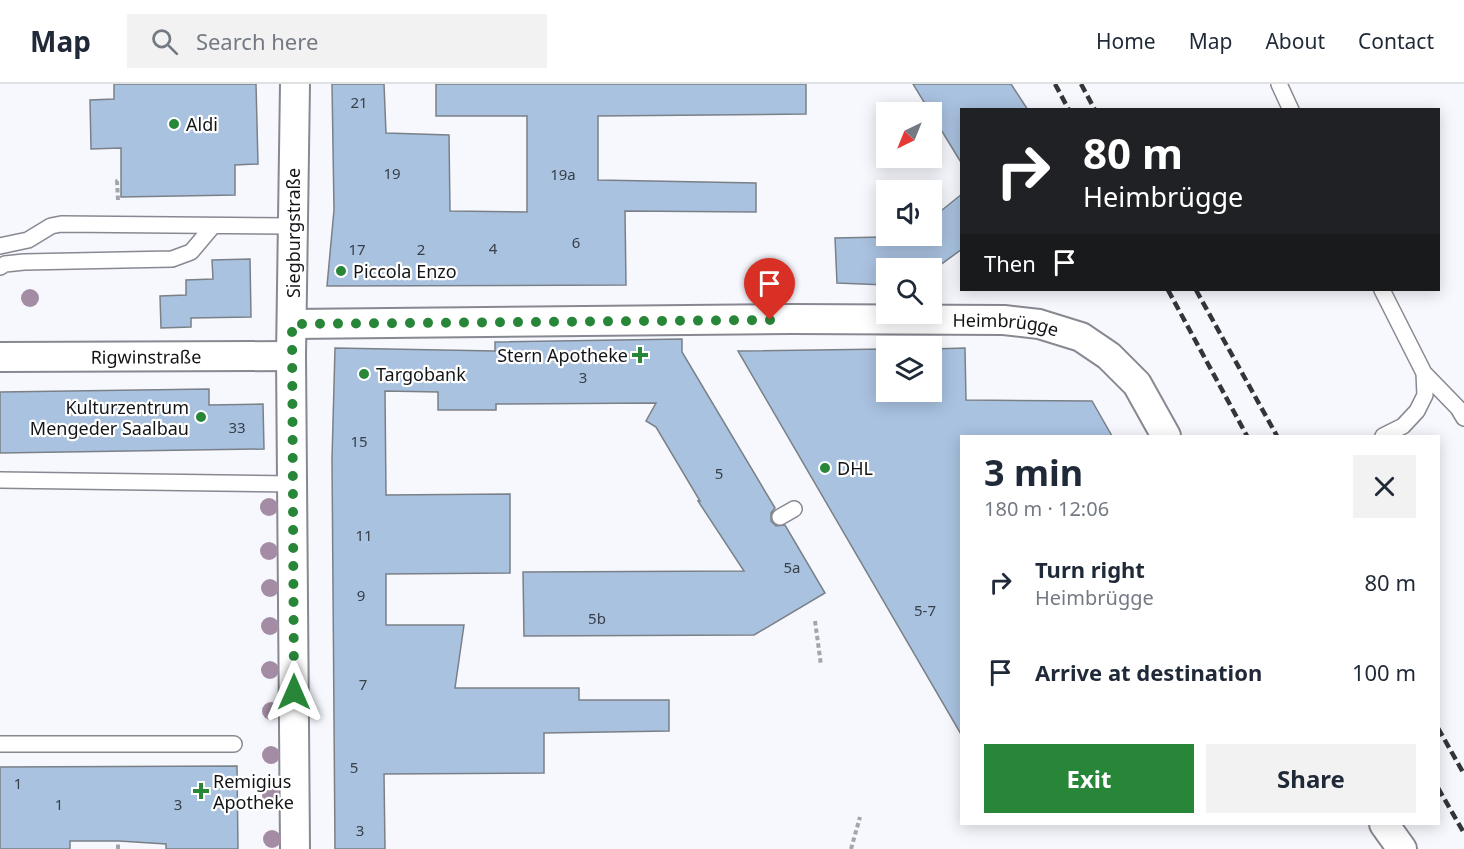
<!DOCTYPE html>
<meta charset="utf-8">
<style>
body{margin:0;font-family:"Noto Sans",sans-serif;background:#f2f2f3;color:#1f2937;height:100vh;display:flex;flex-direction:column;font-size:22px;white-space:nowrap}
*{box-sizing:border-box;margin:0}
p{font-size:20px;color:#747a83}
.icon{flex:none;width:33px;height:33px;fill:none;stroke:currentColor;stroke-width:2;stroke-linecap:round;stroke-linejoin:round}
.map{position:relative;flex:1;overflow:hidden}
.drawer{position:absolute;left:960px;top:351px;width:480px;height:390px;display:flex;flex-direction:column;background:#fff;border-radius:0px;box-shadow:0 3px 15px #0003}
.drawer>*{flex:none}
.hud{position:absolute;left:960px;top:24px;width:480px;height:183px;border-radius:0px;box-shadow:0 3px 15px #0003;background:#202124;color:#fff;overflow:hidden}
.needle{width:39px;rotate:223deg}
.buttons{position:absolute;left:876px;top:18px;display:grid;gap:12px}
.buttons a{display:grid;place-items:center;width:66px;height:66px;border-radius:0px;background:#fff;box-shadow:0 3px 15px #0003;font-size:30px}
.pin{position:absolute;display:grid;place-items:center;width:51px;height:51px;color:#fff;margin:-62px -26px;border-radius:50% 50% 50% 0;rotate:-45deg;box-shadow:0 0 6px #0007}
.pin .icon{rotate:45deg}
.me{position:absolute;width:66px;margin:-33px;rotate:0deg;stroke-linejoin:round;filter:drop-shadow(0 0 4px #0008)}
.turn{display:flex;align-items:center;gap:21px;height:126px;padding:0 24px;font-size:27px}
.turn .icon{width:78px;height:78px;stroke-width:2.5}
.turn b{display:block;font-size:42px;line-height:51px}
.then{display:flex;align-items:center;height:57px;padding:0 24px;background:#0003;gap:12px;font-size:22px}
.round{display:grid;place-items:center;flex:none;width:63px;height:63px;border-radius:0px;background:#f2f2f3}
.summary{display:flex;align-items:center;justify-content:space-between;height:102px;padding:0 24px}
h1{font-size:36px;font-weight:700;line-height:45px}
.primary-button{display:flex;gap:12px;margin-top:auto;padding:12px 24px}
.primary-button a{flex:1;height:69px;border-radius:0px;background:#288638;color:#fff;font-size:24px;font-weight:700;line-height:69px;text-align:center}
.primary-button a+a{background:#f2f2f3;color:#1f2937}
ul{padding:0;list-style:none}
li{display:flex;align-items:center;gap:18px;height:90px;padding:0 24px}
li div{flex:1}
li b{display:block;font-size:22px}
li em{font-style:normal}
header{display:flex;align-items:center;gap:36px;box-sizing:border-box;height:84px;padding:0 30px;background:#fff;border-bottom:2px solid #e0e1e3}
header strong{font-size:28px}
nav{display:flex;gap:33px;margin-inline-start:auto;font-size:21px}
.search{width:420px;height:54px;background:#f2f2f3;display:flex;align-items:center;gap:15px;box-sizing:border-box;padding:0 21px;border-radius:0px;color:#747a83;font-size:22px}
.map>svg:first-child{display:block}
</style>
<header>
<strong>Map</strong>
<div class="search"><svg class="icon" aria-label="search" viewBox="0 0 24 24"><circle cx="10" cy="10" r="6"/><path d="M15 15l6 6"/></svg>Search here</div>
<nav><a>Home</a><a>Map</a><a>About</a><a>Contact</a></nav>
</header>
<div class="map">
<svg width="1464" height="765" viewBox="0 0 1464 765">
<rect width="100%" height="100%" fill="#f7f8fe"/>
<path fill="#a9c2e0" stroke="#7a8087" stroke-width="1.5" d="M114,0h142l2,80 -23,1v30l-114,2v-49l-30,1 -1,-49 24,-1z
M332,0h52l2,49 63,2 1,76 77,1v-96h-91v-32h370v30l-208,2v64l158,3v29l-131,-1 1,74 -299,1 7,-76z
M913,0h98l17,26h-66v54z
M962,110v55l-30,22v-3h-46v17l-49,-2 -2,-45 97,-2v-18z
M250,175l1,58 -60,1v9l-30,1 -1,-32 26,-1v-15l27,-1 -1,-19z
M682,255v13l93,156 -4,5v8l5,5 9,-1 40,68 -71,42 -230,1 -1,-64 221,-1 -46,-70h2l-44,-74 -10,-6 10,-18 -160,1v6h-58v-18l-53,-1 1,104 124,-1v79l-124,1v51h78l-9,63h124v12h90v31l-125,2v40l-160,1 1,75h-50l-3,-390 3,-111 160,3v-9z
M965,264l1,52 126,1 20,35h-150v300l-224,-385 148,-2v43h46v-43z
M209,305v16l54,-1 1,45 -264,4v-61z
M237,682l1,83h-72v-5l-47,-3h-49v8h-70v-82z"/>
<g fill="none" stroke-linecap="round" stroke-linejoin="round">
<g stroke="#878891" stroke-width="18">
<path id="lane" d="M1279,0l12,26
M0,162l28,-6 23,-14 10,-2 231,2
M0,183l5,-3 19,-2 148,-3 19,-7 22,-26
M1382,206l42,83 1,22 -8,16 -14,15 -20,10
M1424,289l34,35 6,10
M0,396l294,4
M780,433l14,-8
M0,660h234"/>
</g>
<g stroke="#878891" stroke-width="32">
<g id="street">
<path d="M295,0l-4,272 4,493"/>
<path id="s1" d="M292,240l500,-5 212,1 35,4 42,13 28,19 28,28 29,52"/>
<path id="s2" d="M0,273l291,-1"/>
<path d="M1384,740l18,25"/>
</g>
</g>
<path stroke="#a4a5aa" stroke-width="4" stroke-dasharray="4.5 3" stroke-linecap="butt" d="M118,116l-1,-19h4
M815,537l6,44
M118,765v-8
M851,765l9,-32"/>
<use href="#lane" stroke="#fff" stroke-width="15"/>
<use href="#street" stroke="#fff" stroke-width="28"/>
<path stroke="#343539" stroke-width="4.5" stroke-dasharray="9 4.5" stroke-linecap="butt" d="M1055,0l14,26
M1081,0l14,26
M1168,206l79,146
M1196,206l81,146
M1438,644l26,46
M1438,704l26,45"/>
</g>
<g fill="#a48da4">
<circle cx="30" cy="214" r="9"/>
<circle cx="269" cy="423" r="9"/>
<circle cx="269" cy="467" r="9"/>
<circle cx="270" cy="504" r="9"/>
<circle cx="270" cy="542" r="9"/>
<circle cx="270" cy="586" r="9"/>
<circle cx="271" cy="627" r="9"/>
<circle cx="271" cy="671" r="9"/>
<circle cx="271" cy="712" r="9"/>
<circle cx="272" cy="755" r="9"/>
</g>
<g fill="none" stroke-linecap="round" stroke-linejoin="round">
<path stroke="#288638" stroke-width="10" stroke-dasharray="0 18" d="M294,608l-2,-368 478,-4"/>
</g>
<g fill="#288638" stroke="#fff" stroke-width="2">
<circle cx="174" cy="40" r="6"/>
<circle cx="341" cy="187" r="6"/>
<path d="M637 262h6v6h6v6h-6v6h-6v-6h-6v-6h6z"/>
<circle cx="364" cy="290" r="6"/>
<circle cx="201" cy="333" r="6"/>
<circle cx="825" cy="384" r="6"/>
<path d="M198 698h6v6h6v6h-6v6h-6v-6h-6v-6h6z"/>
</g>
<g text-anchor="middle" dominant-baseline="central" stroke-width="4.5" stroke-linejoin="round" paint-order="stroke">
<g font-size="15" fill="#384049">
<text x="359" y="18">21</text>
<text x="392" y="89">19</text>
<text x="563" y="90">19a</text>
<text x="576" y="158">6</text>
<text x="493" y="164">4</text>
<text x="357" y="165">17</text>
<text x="421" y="165">2</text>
<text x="583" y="293">3</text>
<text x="237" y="343">33</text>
<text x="359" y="357">15</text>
<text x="719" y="389">5</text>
<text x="364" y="451">11</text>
<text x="792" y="483">5a</text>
<text x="361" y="511">9</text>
<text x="925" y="526">5-7</text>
<text x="597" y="534">5b</text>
<text x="363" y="600">7</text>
<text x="354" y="683">5</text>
<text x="18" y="699">1</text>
<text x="59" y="720">1</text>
<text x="178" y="720">3</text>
<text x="360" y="746">3</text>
</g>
<g font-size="18" fill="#131417" stroke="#fff" text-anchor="start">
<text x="186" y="40">Aldi</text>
<text x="353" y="187">Piccola Enzo</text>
<text x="628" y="271" text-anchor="end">Stern Apotheke</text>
<text x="376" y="290">Targobank</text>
<text x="189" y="323" text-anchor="end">Kulturzentrum<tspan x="189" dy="21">Mengeder Saalbau</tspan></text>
<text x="837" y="384">DHL</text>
<text x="213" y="697">Remigius<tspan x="213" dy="21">Apotheke</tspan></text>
</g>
<g font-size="18" fill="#131417" stroke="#fff">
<text transform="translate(293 149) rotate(-90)">Siegburgstraße</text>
<text stroke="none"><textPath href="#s1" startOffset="714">Heimbrügge</textPath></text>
<text stroke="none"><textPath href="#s2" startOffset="146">Rigwinstraße</textPath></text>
</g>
</g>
</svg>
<div class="buttons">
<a><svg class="needle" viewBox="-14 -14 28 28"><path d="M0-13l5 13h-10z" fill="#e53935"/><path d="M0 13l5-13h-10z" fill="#747a83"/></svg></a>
<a><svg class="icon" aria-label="sound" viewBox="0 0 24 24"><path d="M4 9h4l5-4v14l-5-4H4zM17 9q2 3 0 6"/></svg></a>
<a><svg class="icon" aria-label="search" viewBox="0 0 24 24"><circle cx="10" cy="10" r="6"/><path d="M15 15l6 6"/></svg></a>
<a><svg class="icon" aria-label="layers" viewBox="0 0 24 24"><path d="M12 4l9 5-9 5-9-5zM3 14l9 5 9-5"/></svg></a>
</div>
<div class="pin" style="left:770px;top:236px;background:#d93025"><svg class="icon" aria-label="arrive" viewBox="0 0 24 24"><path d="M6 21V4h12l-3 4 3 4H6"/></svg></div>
<svg class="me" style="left:294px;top:608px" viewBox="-20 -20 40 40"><path d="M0-17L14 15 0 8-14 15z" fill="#288638" stroke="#fff" stroke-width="4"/></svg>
<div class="hud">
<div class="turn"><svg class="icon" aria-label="right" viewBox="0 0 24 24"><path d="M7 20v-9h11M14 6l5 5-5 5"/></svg><div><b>80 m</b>Heimbrügge</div></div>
<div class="then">Then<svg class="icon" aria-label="arrive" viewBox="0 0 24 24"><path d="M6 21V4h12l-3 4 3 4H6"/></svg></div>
</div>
<section class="drawer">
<div class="summary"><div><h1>3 min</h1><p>180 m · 12:06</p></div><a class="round"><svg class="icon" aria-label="close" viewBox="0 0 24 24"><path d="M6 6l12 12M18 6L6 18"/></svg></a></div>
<ul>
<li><svg class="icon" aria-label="right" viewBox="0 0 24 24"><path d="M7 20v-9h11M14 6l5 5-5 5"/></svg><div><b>Turn right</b><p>Heimbrügge</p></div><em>80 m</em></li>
<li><svg class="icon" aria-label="arrive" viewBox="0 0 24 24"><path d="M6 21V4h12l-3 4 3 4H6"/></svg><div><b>Arrive at destination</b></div><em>100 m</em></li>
</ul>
<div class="primary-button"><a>Exit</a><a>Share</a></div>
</section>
</div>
